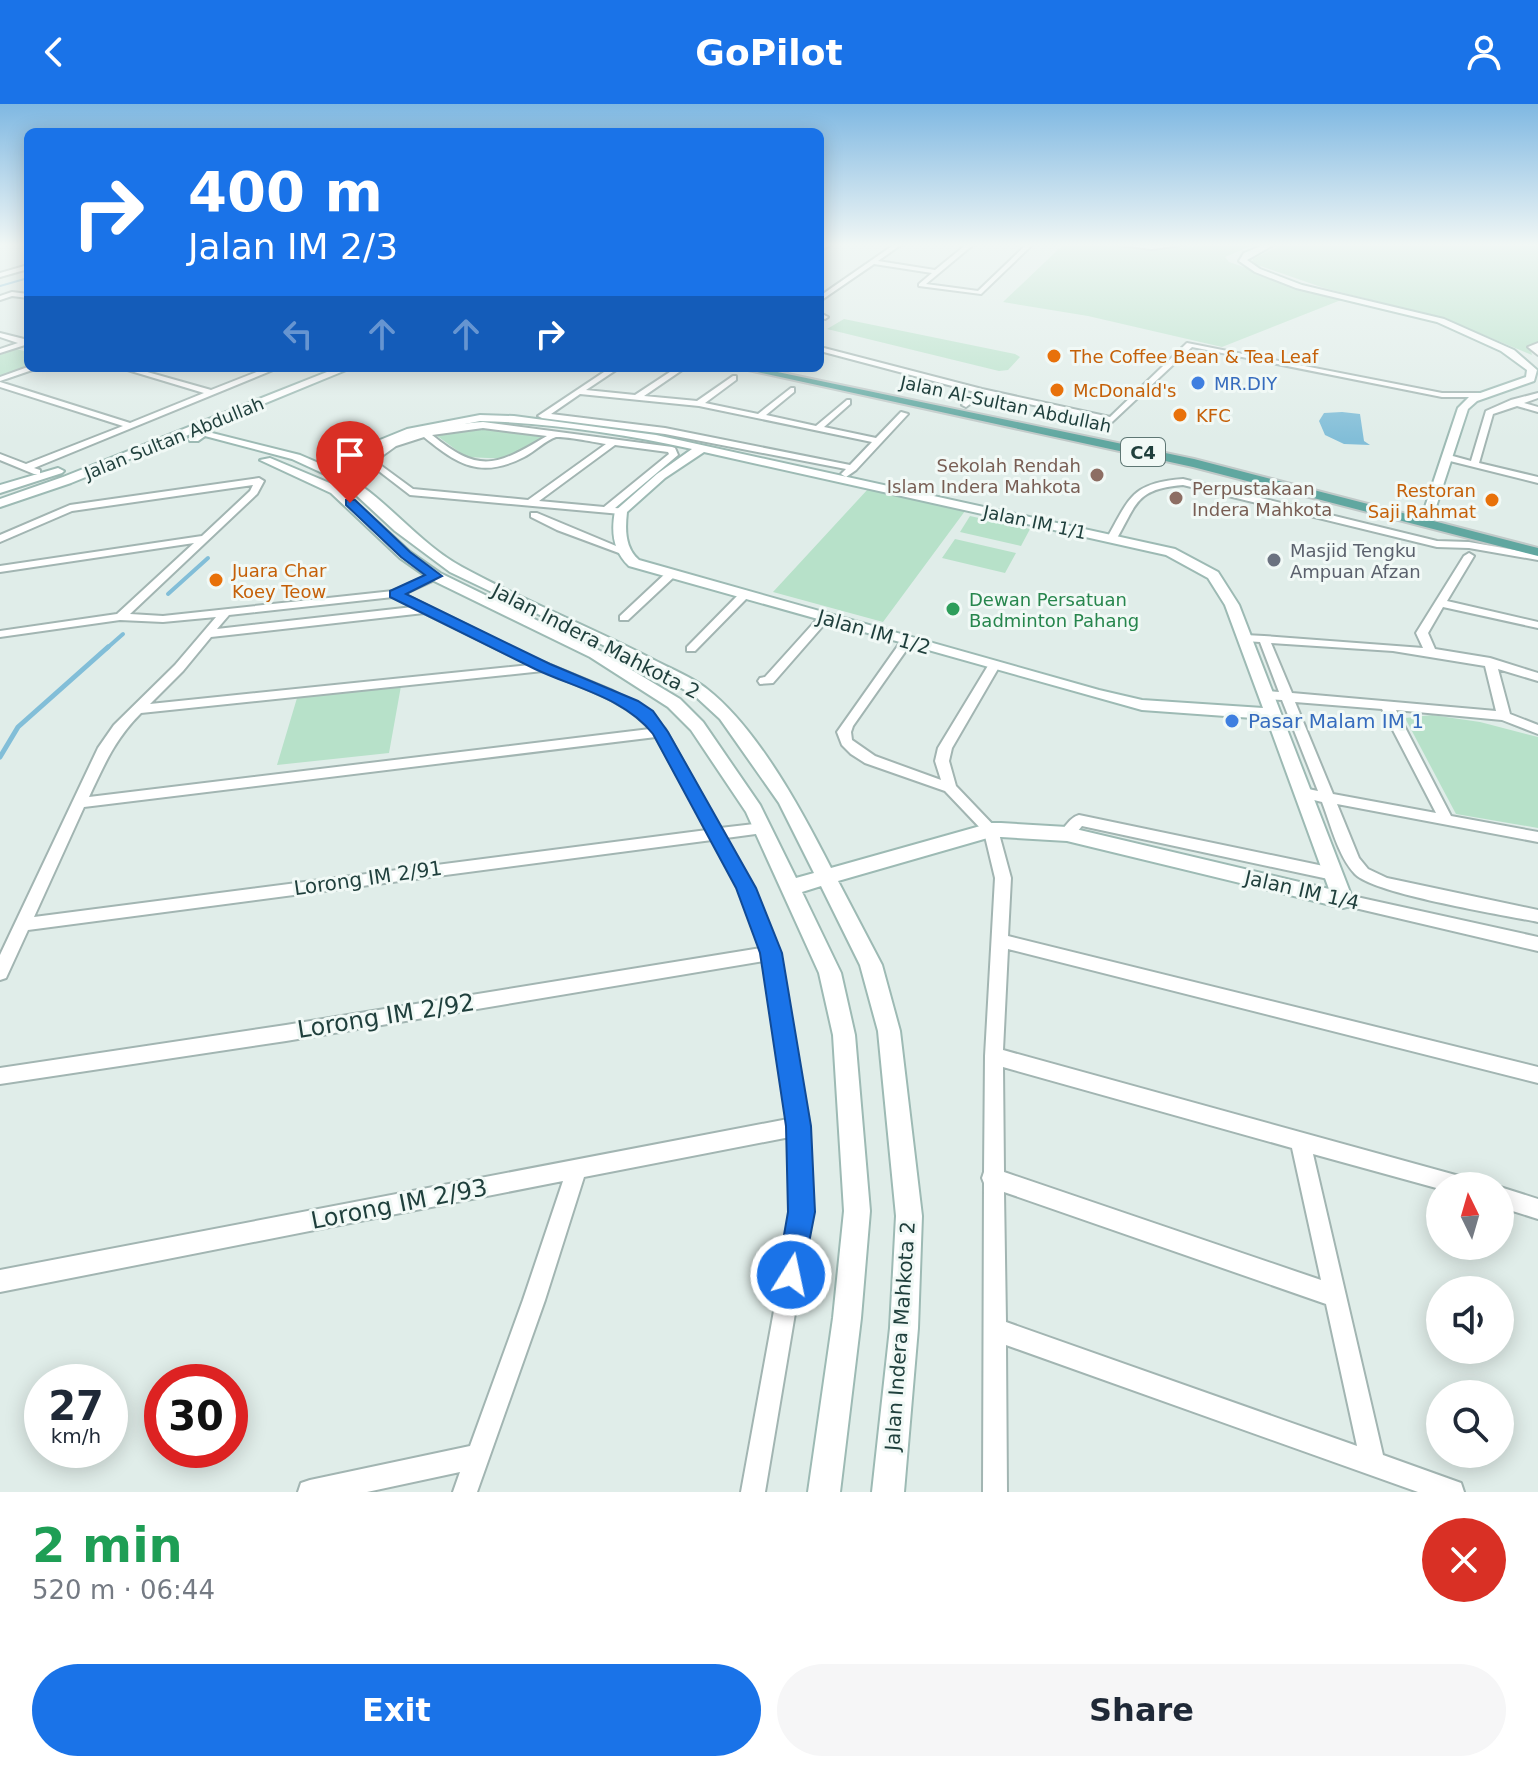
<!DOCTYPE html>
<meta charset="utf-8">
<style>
body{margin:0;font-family:"DejaVu Sans",sans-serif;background:#f6f6f7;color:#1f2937;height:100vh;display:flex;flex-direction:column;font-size:30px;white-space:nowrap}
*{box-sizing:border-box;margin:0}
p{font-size:26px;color:#747a83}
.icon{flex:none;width:44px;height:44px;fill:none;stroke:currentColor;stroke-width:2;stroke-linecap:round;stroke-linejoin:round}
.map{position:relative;height:1388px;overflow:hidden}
.drawer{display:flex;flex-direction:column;background:#fff;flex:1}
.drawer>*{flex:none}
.hud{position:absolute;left:24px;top:24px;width:800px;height:244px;border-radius:12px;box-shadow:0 4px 20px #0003;background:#1a73e8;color:#fff;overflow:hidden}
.needle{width:52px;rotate:355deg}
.fabs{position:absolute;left:1426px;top:1068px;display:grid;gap:16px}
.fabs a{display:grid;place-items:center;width:88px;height:88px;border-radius:50%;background:#fff;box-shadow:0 4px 20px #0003;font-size:40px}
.speed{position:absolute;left:24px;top:1260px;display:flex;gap:16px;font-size:40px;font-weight:700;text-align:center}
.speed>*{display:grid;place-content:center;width:104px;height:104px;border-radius:50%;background:#fff;box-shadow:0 4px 20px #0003;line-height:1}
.speed small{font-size:20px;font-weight:400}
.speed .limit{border:12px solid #d22;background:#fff;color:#111}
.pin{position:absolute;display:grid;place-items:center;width:68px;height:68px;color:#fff;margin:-82px -34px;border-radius:50% 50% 50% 0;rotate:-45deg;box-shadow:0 0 8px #0007}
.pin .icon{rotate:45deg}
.me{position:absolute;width:88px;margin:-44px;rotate:10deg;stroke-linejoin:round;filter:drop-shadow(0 0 6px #0008)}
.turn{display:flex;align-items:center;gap:28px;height:168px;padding:0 32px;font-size:36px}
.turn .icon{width:104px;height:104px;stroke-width:2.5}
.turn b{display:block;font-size:56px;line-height:68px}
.lanes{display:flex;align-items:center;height:76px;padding:0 32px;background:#0003;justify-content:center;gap:40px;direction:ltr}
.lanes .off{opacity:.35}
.round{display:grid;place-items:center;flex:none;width:84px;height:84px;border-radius:42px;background:#f6f6f7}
.headline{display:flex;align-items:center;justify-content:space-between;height:136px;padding:0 32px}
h1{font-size:48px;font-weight:700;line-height:60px;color:#1e9e55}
.primary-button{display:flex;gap:16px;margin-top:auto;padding:16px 32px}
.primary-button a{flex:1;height:92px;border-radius:48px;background:#1a73e8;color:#fff;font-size:32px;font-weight:700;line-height:92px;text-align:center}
.primary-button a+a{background:#f6f6f7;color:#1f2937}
header{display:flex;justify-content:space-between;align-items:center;height:104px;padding:0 32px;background:#1a73e8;color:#fff;font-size:36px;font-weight:700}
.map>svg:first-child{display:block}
</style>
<header><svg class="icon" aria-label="back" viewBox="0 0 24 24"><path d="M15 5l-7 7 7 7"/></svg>GoPilot<svg class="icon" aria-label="person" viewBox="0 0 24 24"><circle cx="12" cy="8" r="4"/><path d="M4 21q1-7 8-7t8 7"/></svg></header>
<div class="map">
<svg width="1538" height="1388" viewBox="0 0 1538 1388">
<rect width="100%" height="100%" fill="#e0ede9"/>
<path fill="#b7e1c9" d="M1064,140l89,5 102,-5 -30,13 4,5 112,38 -119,47 -134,-31 -85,-14z
M1283,140h255v102l-8,1 2,8 -89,-37 -119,-30 -72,-25 1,-4z
M844,215l171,35 5,3 -12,13 -9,1 -172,-42z
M16,245l12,3v16l-28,9v-22z
M471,318l84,8 -44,29 -45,-2 -37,-27z
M868,385l97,22 -82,111 -110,-30z
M970,412l60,13 -9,17 -61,-14z
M955,435l61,14 -11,20 -63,-15z
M401,582l-12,67 -112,12 20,-67z
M1432,611l48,7 58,15v91l-82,-14 -51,-96z"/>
<path fill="#82bed8" d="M1342,308l18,2 4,27 6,4 -26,-1 -19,-9 -6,-14 5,-8z"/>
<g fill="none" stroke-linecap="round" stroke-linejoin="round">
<path stroke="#82bed8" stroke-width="2" d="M0,182l28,-8"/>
<path stroke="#82bed8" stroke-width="4" d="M168,490l40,-36
M106,545l17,-15"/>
<path stroke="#82bed8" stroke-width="5" d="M0,653l18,-30 90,-80"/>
<g stroke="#a2b5b2" stroke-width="4">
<path id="street" d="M824,140h7l-11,7v-4z
M895,140h7l-24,17 57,9 32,-26h7l-48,40 52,7 49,-47h6l-52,50 -62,-8v-2l13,-11 -58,-9 -54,37v-5z
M1111,140h77l-36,5z
M28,161v4l-28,8v-4z
M12,188l16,2v4l-16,-2 -12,4v-4z
M820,209l8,4 -3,2 -5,-2z
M0,229l28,7v4l-28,9v-4l18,-6 -18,-6z
M1187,239l255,50h44l4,2 -4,2h-44l-250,-50 -80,75 -129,-28 -17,13 -4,-2 13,-13 -155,-41v-4l162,42 128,28z
M1538,239v12l-10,-8z
M28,263l10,1 -38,13v-4z
M121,264h12l78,22 56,-22h11l-244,100 6,2v4h-6l-34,-14v-6l26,10 97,-38 -123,-39v-5l130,41 74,-30z
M610,264h9l-33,22 49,5 41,-27h9l-41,28 53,5 36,-25h3v4l-31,23 53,11 33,-26h3v4l-28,23 50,11 31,-26h3v4l-26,23 52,11 25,-26 7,2 -52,56 -10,7 -5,-3 5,-5 -181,-35 -123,-16 -4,-2zM580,290l119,12 173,36 -22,23 -185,-37 -114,-14z
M1538,289v5l-14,5 14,4v5l-21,-6 -24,8 -14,49 59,14v6l-92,-23v-4l3,-1 22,6 15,-50 25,-11z
M483,318l189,25 3,1 3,7 -63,53 9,1 2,2 -5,3 -211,-19 -39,-30 -1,-9c29,-25 76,-31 113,-34zM483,324l64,8c-51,30 -67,38 -115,-1zM424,333c34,28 57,42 100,20 10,-5 22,-17 32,-20 8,-1 39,5 50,7l-78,56 -115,-11 -34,-25 -1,-5 18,-13zM615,341l53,7 1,2 -65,53 -65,-6z
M259,374l5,3 -7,13 -127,120 33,2 230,-25 38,-17h8v4l-35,16 125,62 82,34 30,16 24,23 55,99 43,-5 5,1 2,4 -2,4 -5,1 -37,5 28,50 25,65 29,173 4,86 -47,280h-24l51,-280 -2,-75 -206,40 -39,123 -68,192h-24l7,-20 -93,20h-69l3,-9 9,-3 160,-34 53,-146 40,-119 -563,111v-22l788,-151 -24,-158 -478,80 -286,43v-16l286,-43 475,-77 -23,-60 -26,-48 -684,90 -22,48 -6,2v-25l98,-207 16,-23 61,-60 41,-48 -53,5 -43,-2 -120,17v-6l117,-17 77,-71 -194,29v-6l202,-30 48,-45 3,-6 -181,26 -72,31v-7l70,-30zM393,493l20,10 -196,22 12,-14zM424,509l106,52 -380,39 33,-33 28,-34zM543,567c36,16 79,27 107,58l-561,68c16,-34 26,-58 52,-84zM656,633l51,93 -673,87 50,-110z
M1183,375l254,62 32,1 69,12v6l-69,-12 -32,-1 -254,-62c-48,4 -46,19 -67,55h-8l-1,-2c23,-41 25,-55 76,-59z
M531,409h6l91,38 -1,2h-8l-62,-23 -26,-13z
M1469,449l5,3 -27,45 91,21v6l-95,-21 -15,26 7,16 55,9 48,15v8l-40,-12 12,45 28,11v9l-36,-14 -106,-10 55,106 87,16v10l-201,-38 22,54 9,11 19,9 151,32v12c-34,-7 -164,-28 -183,-48 -17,-18 -24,-49 -33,-72l-24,-6 -2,-3 7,-5 15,3 -36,-91 -16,-1 -6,-4 6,-4 13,1 -19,-50 -15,-1 -6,-3 6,-3 19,1 159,12 -7,-15 48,-77zM1271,539l122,8 92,15 11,45 -204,-18zM1295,598l87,7 54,104 -103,-19z
M670,468l5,3 -1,2 -46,43h-8v-4l46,-43z
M744,488l4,1v4l-53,54h-8v-4l53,-54z
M824,511l6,3 -2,2 -55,63 -13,1 -2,-3 2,-3 5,-1 55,-61z
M906,535l6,3 -59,84 -2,6 1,8 23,16 66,24 -6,-19 3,-13 51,-84h8l2,3 -47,81 -3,13 7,25 42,44 13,48 -3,58 530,131v16l-530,-134 -5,101 467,129 3,7h-33v3l-127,-35 70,301 78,28 3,9h-46l-412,-147 1,147h-24l1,-309 -2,-5 2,-6 1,-116 10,-178 -11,-46 -39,-41 -80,-28 -14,-9 -9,-9 -5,-13 65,-92zM1003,963l289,81 29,132 -317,-108zM1004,1088l322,112 31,142 -351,-124z
M1079,711l254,53 5,2 3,4 -3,4 -5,2 -251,-54 -10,12h-10l-2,-4c4,-7 11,-17 19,-19z
M1343,790l195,43v14l-200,-47 -3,-4 3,-4z
M1500,1083l38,12v20l-38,-12z"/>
</g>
<g stroke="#9dbab4" stroke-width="4">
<path id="secondary" d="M1266,140h9l-28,16 13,9 42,16 142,34 70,31 23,20 -3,11 -57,20 -9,8 -34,104 -10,-3 34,-102 11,-11 57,-20 1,-7 -26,-19 -64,-29 -141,-34 -41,-16 -16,-11 5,-8z
M337,264h14l-151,62 100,25 21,9 86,-35 73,-14 34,1 142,19 519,114 43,23 21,33 114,295 -3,6 -7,2 -276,-67 -66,-4h-10l-153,44 44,84 18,66 22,185 -4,112 -14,164h-32l18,-164 6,-112 -18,-185 -18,-66 -39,-79 -19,6 39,81 14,62 15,176 -9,107 -21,174h-32l25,-174 11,-107 -11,-176 -14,-62 -73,-161 -55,-82 -23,-23 -78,-50 -160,-78 -30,-21 -69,-65 -71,-33 10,-2 69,29 71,65 30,21 160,78 80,48 23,23 57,83 36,73 18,-5 -35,-70 -59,-84 -26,-24 -91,-50 -153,-73 -55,-41 -53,-49 -50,-23 -87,-23 -7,5h-8l-2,-2 5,-6 -122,50 -71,24v-8l63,-22zM480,317c71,2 144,13 212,28l-35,25 -42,37c-4,21 -2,40 14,55l513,144 125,9 62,170 -262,-62 -66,-4h-10l-160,45c-29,-57 -73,-139 -124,-179 -15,-12 -36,-20 -53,-29 -63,-33 -130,-59 -192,-93 -48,-26 -81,-77 -131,-99l83,-34zM704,348l462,103 42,23 17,27 38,103 -121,-8 -43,-10 -460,-130c-14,-12 -14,-30 -12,-48l38,-34z
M58,364l6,3 -2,2 -62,20v-8z"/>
</g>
<g stroke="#c0c9c8" stroke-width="4">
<path id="primary" d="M739,264h20l435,91 344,89v8l-345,-89z"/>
</g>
<use href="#street" fill="#fff" fill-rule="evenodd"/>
<use href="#secondary" fill="#fff" fill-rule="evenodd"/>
<use href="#primary" fill="#60a7a0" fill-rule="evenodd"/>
</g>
<linearGradient id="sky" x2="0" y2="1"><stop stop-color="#7fb8e2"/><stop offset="0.42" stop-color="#f1f7f5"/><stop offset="1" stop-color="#f1f7f5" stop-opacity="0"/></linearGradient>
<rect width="1538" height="335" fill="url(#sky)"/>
<path fill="#1a73e8" stroke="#114b97" stroke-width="2" d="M346,396h9l55,52 32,24 -36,18 144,70 88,37 15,10 15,21 88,156 26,65 29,173 4,86 -14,72 -10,4 -10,-4 -4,-9 11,-63 -2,-86 -26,-173 -24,-65 -83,-154c-28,-36 -78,-46 -118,-65 -49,-24 -97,-48 -145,-72v-6l35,-16 -24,-18 -55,-52z"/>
<g fill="#e8710a" stroke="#f1f9f6" stroke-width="3">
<circle cx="1054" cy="252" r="8"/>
<circle cx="1057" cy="286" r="8"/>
<circle cx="1180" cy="311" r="8"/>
<circle cx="1492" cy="396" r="8"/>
<circle cx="216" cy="476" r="8"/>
</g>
<g fill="#3f7fe0" stroke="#f1f9f6" stroke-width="3">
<circle cx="1198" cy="279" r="8"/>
<circle cx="1232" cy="617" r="8"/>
</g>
<g fill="#8d6e63" stroke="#f1f9f6" stroke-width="3">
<circle cx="1097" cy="371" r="8"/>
<circle cx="1176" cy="394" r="8"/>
</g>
<circle fill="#6b7280" stroke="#f1f9f6" stroke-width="3" cx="1274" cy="456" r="8"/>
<circle fill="#2e9e5b" stroke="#f1f9f6" stroke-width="3" cx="953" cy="505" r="8"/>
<g text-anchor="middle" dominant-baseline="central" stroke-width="6" stroke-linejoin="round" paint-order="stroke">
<g font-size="18" fill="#c56008" stroke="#f1f9f6" text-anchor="start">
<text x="1070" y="252">The Coffee Bean &amp; Tea Leaf</text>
<text x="1073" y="286">McDonald's</text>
<text x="1196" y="311">KFC</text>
<text x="1476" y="386" text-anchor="end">Restoran<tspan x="1476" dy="21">Saji Rahmat</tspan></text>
<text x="232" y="466">Juara Char<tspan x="232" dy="21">Koey Teow</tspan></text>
</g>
<g font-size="18" fill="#366cbe" stroke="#f1f9f6" text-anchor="start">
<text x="1214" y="279">MR.DIY</text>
</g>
<g font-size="18" fill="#1f3f3c" stroke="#f1f9f6">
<text transform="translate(1006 300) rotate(12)">Jalan Al-Sultan Abdullah</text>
<text transform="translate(174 334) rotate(-22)">Jalan Sultan Abdullah</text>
<text transform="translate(1035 418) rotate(12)">Jalan IM 1/1</text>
</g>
<rect fill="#f1f9f6" stroke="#5e7774" stroke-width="2" x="1121" y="334" width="44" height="28" rx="6"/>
<g font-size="18" font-weight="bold" fill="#1f3f3c">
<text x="1143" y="348">C4</text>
</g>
<g font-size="18" fill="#785e54" stroke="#f1f9f6" text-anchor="end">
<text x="1081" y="361">Sekolah Rendah<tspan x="1081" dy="21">Islam Indera Mahkota</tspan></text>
<text x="1192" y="384" text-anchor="start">Perpustakaan<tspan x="1192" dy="21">Indera Mahkota</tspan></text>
</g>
<g font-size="18" fill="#5b616d" stroke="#f1f9f6" text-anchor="start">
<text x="1290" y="446">Masjid Tengku<tspan x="1290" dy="21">Ampuan Afzan</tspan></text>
</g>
<g font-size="18" fill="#27864d" stroke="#f1f9f6" text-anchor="start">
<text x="969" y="495">Dewan Persatuan<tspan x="969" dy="21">Badminton Pahang</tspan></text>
</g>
<g font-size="20" fill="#1f3f3c" stroke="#f1f9f6">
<text transform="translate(874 528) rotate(16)">Jalan IM 1/2</text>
<text transform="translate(596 537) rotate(27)">Jalan Indera Mahkota 2</text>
<text transform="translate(368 774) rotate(-8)">Lorong IM 2/91</text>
<text transform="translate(1302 786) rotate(13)">Jalan IM 1/4</text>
<text transform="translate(900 1232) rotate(-86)">Jalan Indera Mahkota 2</text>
</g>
<g font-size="20" fill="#366cbe" stroke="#f1f9f6" text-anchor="start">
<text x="1248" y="617">Pasar Malam IM 1</text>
</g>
<g font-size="24" fill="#1f3f3c" stroke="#f1f9f6">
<text transform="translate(386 912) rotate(-9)">Lorong IM 2/92</text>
<text transform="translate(399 1100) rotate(-11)">Lorong IM 2/93</text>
</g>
</g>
</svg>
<div class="fabs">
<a><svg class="needle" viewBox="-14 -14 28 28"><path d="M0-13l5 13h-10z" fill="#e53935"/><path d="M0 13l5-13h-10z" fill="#747a83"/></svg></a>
<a><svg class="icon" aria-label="sound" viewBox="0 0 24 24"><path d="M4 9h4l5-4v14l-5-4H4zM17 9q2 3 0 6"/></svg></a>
<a><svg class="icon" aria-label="search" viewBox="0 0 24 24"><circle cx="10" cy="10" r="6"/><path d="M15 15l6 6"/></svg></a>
</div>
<div class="speed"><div>27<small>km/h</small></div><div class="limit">30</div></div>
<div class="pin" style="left:350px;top:399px;background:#d93025"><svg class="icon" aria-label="arrive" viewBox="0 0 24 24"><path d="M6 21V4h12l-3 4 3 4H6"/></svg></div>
<svg class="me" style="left:791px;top:1171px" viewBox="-20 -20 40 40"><circle r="17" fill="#1a73e8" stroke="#fff" stroke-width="3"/><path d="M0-11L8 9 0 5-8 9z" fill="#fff"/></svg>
<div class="hud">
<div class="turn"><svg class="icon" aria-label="right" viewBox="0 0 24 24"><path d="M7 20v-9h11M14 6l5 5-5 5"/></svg><div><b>400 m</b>Jalan IM 2/3</div></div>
<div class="lanes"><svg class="icon off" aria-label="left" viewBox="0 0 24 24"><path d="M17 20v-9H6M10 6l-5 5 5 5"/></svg><svg class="icon off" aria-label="ahead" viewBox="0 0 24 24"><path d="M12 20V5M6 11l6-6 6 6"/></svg><svg class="icon off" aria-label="ahead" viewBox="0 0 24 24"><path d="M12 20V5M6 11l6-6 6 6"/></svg><svg class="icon" aria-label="right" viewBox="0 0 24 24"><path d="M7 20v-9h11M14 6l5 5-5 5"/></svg></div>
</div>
</div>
<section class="drawer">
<div class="headline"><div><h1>2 min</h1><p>520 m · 06:44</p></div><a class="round" style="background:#d93025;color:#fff"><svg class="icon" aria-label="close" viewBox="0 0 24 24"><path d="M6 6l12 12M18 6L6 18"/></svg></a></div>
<div class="primary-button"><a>Exit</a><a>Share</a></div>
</section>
